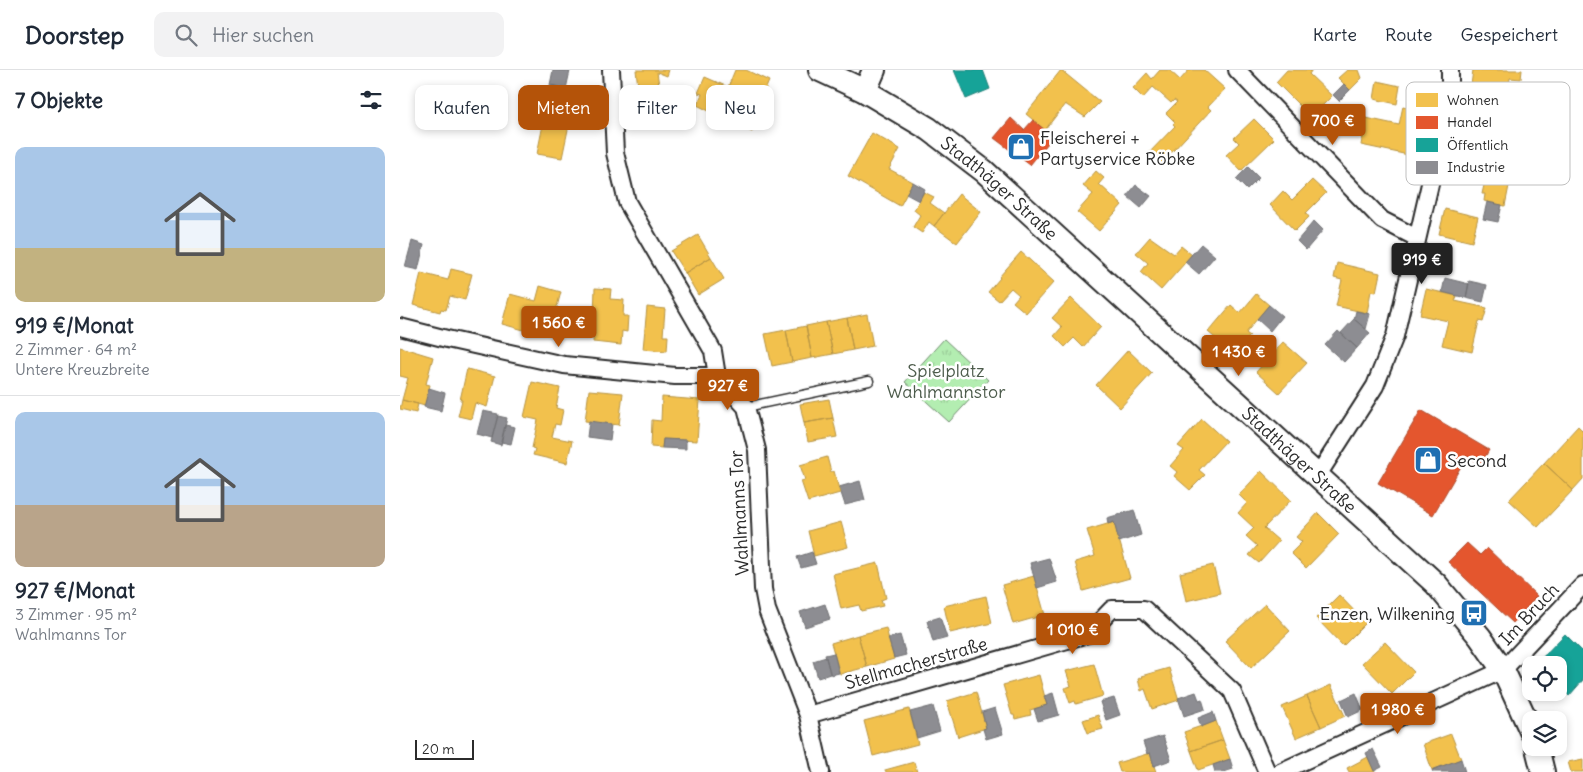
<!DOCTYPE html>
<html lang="de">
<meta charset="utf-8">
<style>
body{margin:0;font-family:Delius,sans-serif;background:#f2f2f3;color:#1f2937;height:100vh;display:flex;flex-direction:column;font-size:19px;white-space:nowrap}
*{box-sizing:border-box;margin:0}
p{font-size:16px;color:#747a83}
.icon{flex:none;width:28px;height:28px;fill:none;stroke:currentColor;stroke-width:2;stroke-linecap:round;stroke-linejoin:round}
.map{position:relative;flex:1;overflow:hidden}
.drawer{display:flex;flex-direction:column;background:#fff;width:400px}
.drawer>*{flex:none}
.top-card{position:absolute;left:15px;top:15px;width:475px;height:45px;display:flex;gap:10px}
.tools{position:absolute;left:1122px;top:586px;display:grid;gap:10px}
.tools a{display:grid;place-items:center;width:45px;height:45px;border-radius:10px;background:#fff;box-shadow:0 2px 8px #0003;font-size:25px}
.scale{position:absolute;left:15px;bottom:12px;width:59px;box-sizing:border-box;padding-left:5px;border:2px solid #2b2b2b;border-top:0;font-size:14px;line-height:18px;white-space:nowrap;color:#2b2b2b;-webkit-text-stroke:4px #fff;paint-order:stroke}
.price{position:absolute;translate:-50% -42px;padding:0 11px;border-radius:5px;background:#b45309;color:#fff;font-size:16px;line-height:32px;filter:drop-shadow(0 1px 2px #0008)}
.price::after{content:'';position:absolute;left:50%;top:30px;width:15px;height:11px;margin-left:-8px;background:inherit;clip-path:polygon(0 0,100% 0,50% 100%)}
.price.selected{background:#222;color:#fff}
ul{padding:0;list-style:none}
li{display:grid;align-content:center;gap:10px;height:265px;padding:0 15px}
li+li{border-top:1px solid #e0e1e3}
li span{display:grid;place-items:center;height:155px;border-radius:10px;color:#555}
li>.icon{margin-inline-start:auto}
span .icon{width:90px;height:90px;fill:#fffc;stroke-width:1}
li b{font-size:21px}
h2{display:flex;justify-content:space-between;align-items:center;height:60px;padding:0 15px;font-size:21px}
.chip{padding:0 18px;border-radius:10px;background:#fff;box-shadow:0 2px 8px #0003;font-size:18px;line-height:45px}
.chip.selected{background:#b45309;color:#fff}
header{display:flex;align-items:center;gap:30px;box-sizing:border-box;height:70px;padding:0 25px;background:#fff;border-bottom:1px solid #e0e1e3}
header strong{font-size:24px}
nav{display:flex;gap:28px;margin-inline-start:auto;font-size:18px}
.search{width:350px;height:45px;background:#f2f2f3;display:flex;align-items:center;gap:12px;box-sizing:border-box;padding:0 18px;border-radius:10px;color:#747a83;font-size:19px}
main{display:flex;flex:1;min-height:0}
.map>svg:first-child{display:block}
.park{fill:url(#park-tufts);stroke:#6f8c6e}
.homes{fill:#f2c14e;stroke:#b69444}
.shops{fill:#e4572e;stroke:#ac4a2d}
.public{fill:#17a398;stroke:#1d7f77}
.industry{fill:#8d8d92;stroke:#707073}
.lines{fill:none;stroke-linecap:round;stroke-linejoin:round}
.lane-casing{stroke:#2b2b2b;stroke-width:11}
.street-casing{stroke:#2b2b2b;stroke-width:20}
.secondary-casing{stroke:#2b2b2b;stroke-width:26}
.lane{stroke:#fff;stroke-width:8}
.street{stroke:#fff;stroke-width:16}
.secondary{stroke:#fff;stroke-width:22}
.labels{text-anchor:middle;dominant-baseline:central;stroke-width:5;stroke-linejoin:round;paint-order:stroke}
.poi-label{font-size:18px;fill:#2b2b2b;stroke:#fff;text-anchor:start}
.street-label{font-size:18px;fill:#2b2b2b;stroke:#fff}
.park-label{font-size:18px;fill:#4d5c4c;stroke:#fff}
.key{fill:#fff;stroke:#bfbfbf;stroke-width:1}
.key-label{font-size:14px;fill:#2b2b2b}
</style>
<header>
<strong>Doorstep</strong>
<div class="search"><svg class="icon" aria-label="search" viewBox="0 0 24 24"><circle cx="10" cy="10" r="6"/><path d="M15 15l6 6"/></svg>Hier suchen</div>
<nav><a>Karte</a><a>Route</a><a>Gespeichert</a></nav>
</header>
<main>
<section class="drawer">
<h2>7 Objekte<svg class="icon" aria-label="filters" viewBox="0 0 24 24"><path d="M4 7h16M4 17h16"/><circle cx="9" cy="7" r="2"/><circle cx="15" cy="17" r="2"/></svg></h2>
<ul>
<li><span style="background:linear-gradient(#a9c7e8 65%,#c2b280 0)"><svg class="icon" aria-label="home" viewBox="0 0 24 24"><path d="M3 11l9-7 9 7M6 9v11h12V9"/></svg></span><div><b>919 €/Monat</b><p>2 Zimmer · 64 m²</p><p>Untere Kreuzbreite</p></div></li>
<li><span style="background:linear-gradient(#a9c7e8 60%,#b9a48a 0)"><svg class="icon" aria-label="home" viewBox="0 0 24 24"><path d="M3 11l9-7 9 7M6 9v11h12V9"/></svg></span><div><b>927 €/Monat</b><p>3 Zimmer · 95 m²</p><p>Wahlmanns Tor</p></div></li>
</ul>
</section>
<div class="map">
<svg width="1183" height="702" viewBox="0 0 1183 702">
<defs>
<pattern id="park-tufts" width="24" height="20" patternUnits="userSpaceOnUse" patternTransform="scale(1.25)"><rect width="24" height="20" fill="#b3edb1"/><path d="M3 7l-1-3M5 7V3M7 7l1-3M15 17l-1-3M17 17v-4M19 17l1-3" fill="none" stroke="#9acb98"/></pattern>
</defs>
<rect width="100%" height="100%" fill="#fff"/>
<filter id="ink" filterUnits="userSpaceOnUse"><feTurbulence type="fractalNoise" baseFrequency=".02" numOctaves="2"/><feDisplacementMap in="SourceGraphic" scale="10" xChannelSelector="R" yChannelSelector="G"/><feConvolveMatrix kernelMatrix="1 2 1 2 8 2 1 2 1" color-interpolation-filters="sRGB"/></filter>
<g filter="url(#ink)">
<!-- park -->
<path class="park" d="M544,269L588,310L549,352L505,312Z"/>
<!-- homes -->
<path class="homes" d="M236,0H269L267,6L257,2L260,22L239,25Z
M335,0H346L369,11L361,30L366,32L352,62L325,49L331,38L327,36L318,32L313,43L297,35L302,24L298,23L305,7L328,17Z
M661,0L700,32L685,47L665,34L645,60L626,44Z
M760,0H769L780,10L789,0H804L825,19L808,37L811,40L759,96L747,85L775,56L773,54L775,52L766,43L777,32L774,30L771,33L753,17L743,28L733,18L747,3L752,9Z
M887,0H912L909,4L932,26L911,47L876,12Z
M947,0H959L962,8L950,20L938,8Z
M1073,0H1122L1121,9L1110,8L1108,28L1070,23Z
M977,11L1000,16L997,34L974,29Z
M1003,36L1018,40L1014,59H1018L1013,86L961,75L966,48L999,55Z
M145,45L170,50L162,88L137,84Z
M854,49L874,69L841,101L826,85L839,73L834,68Z
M1062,55L1114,68L1111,85L1115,86L1105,136L1084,131L1085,124H1082L1088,97L1083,96L1085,88L1056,82Z
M472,63L500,79L489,99L513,112L500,136L448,106Z
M696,101L704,108L699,114L722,135L699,161L677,142L693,124L683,116Z
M912,110L926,123L906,143L909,147L895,161L870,135L883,121L892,130Z
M524,122L534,127L530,133L544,143L534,156L529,152L522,163L513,157L520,145L514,140Z
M559,124L581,142L557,173L534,156Z
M1045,139L1078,147L1072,172L1039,164Z
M298,165L311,187L285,203L271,181Z
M750,167L774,184L781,176L792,185L761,220L741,202L748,193L736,183Z
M621,182L654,212L626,243L613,232L619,225L611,218L599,231L588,222L600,208L599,207Z
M311,187L324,209L298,225L285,203Z
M937,193L980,203L976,222L971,221L967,243L936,236L942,210L934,208Z
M51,199L72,204L65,230L50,226L46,240L41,239L40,242L13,235L21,203L48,210Z
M140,216L161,222L154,248L136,242L131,262L102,254L110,224L136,231Z
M195,218L211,219L210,229L224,230L223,246H228L227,262L222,261L221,275L193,272Z
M1026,219L1057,226L1055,231L1087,238L1083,252L1079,251L1072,282L1042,275L1048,251L1020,245Z
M856,224L869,235L853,254L846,263L850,266L834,284L808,262L831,235L840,243Z
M671,228L701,257L683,277L674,268L665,277L654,266L662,257L652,248Z
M247,237L265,239L263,266H268L267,281L243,279Z
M467,244L473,276L453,280L447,248Z
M447,248L453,280L433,284L426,252Z
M426,252L433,284L412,288L406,256Z
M406,256L412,288L392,292L386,260Z
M386,260L392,292L372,296L365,264Z
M883,272L907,293L879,323L856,302Z
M0,277L33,287L26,314L30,315L25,336L2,330L8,308L0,306Z
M728,280L752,303L720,338L696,315Z
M67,299L95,306L87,337L75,333L71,349L58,346L62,330H60Z
M132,312L160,318L156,338L163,340L160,355L155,354L152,367L172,371L167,393L133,385L135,379L132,378L138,350L124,347Z
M189,320L223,323L219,355L185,351Z
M262,327L300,330L297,371L263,369L262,378L251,377L252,350L261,351Z
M429,329L433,348L404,353L400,334Z
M2,330L18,334L16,343L0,339Z
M433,348L437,367L408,372L404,353Z
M802,349L826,371L799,400L805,405L790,420L774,406L777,402L770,396L784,380L778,376Z
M1178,356L1183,361V409L1173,420L1144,393Z
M427,387L431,402L434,401L440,423L408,432L401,411L405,410L400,395Z
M1144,393L1173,420L1138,457L1109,430Z
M861,401L891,430L864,458L879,471L859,493L849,485L857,476L846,466L854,458L838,443L847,433L839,425Z
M918,443L939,464L906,498L891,483L902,472L896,467Z
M441,452L448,477L414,486L408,461Z
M714,452L730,508L683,521L675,492L695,486L687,460Z
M478,493L486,528L481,530L483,536L461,541L459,535L441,539L433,504Z
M813,495L820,523L786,531L780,503Z
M634,506L645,545L613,554L602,515Z
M939,525L966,553L943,576L916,548Z
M586,526L592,553L550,563L544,536Z
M865,534L890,561L851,598L825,571Z
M486,558L494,589L467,597L458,565Z
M458,565L467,597L440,604L431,573Z
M985,572L1014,602L992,624L962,593Z
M694,594L703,626L676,634L675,631L670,633L665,618L671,616L666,601Z
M769,598L779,630L752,639L745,619L741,621L738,609L742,607L741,606Z
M639,605L647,635L630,640L631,645L615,649L614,645H612L603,615Z
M931,615L945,646L921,657L907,626Z
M576,622L586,658L558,667L547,631Z
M907,626L921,657L896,668L882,637Z
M509,639L518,674L473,686L464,651Z
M698,645L703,659L688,663L683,650Z
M816,651L823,670L791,681L784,662Z
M1051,664L1061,689L1032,700L1023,674Z
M823,670L830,689L798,700L791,681Z
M750,683L756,702H720L717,693Z
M968,687L975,702H949L947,698Z
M1183,689V702H1171L1168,692Z
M514,692L517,702H486L485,700Z"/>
<!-- shops -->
<path class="shops" d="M611,48L624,60L633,50L653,67L630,95L594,68Z
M1021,340L1089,380L1081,394L1067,386L1033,445L978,413Z
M1067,473L1080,485L1087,478L1137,526L1113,553L1048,492Z"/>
<!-- public -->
<path class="public" d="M554,0H583L590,19L566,29Z
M1165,564L1183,582V610L1169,626L1159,616V595L1136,594Z"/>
<!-- industry -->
<path class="industry" d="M153,0L170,1L166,19L150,15Z
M944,14L950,20L939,31L933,25Z
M151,15L179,22L176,34L149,29Z
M848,97L859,108L847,120L836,109Z
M513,112L525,119L519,131L506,124Z
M736,115L751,126L741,138L727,126Z
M1087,132L1102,135L1098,152L1083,149Z
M914,151L923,160L906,180L897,171Z
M12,171L24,175L18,200L5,197Z
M801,174L815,186L799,204L785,192Z
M1045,208L1069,214L1066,228L1042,222Z
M1069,211L1087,215L1083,232L1066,228Z
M869,235L882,246L870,261L857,249Z
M956,241L970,244L966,259L954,249Z
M954,249L970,263L957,278L941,263Z
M938,261L957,278L944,292L925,275Z
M29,318L45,323L41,341L24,337Z
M83,341L98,344L92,368L77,364Z
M98,346L107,348L101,375L91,372Z
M189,351L212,354L210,370L187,367Z
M105,355L115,357L111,374L101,372Z
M263,369L286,370V379L262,378Z
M460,411L465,430L445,435L439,417Z
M734,440L741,465L719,472L714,452L708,454L707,448Z
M412,482L416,494L401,498L397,487Z
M649,488L657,512L637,518L630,493Z
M425,534L430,549L405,557L400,542Z
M540,547L547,568L533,572L527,551Z
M500,565L506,585L494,588L488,568Z
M434,583L439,603L431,605L425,585Z
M426,587L430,604L418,608L413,591Z
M796,622L799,630L802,629L805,639L784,646L778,628Z
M653,623L659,645L638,651L634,639L647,635L644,626Z
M956,623L963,640L948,647L941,630Z
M714,628L720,645L706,650L700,632Z
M533,636L540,661L517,668L510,642Z
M595,638L603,664L586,669L583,659L586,658L582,642Z
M813,642L816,651L801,657L798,648Z
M763,666L771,690L754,696L750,683L747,684L743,672Z
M973,679L982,697L974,701L966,683Z
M830,689L833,699L824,702H815L813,695Z
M1061,689L1065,702H1033L1032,700Z"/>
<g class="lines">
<!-- lane casing -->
<g class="lane-casing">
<path id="lane" d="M346,337L469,311"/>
</g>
<!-- street casing -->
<g class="street-casing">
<path id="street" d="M211,0L215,83L227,132L313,281L317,306L346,337L357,380L363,519L367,540L408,645L421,702
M837,0L982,150L1017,168
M0,257L47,269L164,295L275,306H317
M918,405L975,316L995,266L1050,27V0
M408,645L688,564L712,539H744L832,621L867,702
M880,702L1103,600L1183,515"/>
</g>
<!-- secondary casing -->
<g class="secondary-casing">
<g id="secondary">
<path id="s1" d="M420,0L465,21L529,59L584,101L1036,514L1080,567L1103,600L1131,661"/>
<path d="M465,21L474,0"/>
<path d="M1137,678L1143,702"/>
</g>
</g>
<!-- lane -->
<use href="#lane" class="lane"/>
<!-- street -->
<use href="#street" class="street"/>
<!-- secondary -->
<use href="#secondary" class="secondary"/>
</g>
</g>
<!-- icons -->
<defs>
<g id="shop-square" transform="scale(1.4375)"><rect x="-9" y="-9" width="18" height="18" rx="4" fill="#1f6fb2" stroke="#fff"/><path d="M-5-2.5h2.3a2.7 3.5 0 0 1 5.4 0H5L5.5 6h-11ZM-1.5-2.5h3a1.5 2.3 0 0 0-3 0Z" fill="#fff"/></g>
<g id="bus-square" transform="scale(1.4375)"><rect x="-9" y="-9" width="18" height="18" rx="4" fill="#1f6fb2" stroke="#fff"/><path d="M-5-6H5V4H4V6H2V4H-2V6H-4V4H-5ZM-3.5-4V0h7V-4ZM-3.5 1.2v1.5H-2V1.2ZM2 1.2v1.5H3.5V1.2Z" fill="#fff"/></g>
</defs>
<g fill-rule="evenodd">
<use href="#shop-square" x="621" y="77"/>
<use href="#shop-square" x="1028" y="390"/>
<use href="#bus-square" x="1074" y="543"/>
</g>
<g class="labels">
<!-- poi labels -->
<g class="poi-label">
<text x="640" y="67">Fleischerei +<tspan x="640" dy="21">Partyservice Röbke</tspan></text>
<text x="1047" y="390">Second</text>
<text x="1055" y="543" text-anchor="end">Enzen, Wilkening</text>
</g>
<!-- street labels -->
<g class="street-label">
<text stroke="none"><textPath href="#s1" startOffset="216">Stadthäger Straße</textPath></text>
<text stroke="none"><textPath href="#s1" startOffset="621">Stadthäger Straße</textPath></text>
<text transform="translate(339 443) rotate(-93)">Wahlmanns Tor</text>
<text transform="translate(1129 544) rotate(-47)">Im Bruch</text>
<text transform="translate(516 593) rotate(-16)">Stellmacherstraße</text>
</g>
<!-- park labels -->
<g class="park-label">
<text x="546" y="300">Spielplatz<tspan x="546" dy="21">Wahlmannstor</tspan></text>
</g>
</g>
<!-- legend -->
<rect x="1006" y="12" width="164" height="103" rx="8" class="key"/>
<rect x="1016" y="23" width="22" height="14" fill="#f2c14e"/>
<rect x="1016" y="46" width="22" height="13" fill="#e4572e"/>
<rect x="1016" y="68" width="22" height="14" fill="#17a398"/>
<rect x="1016" y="91" width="22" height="13" fill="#8d8d92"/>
<g class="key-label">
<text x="1047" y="35">Wohnen</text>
<text x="1047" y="57">Handel</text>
<text x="1047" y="80">Öffentlich</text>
<text x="1047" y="102">Industrie</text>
</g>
</svg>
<div class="tools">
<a><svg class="icon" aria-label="locate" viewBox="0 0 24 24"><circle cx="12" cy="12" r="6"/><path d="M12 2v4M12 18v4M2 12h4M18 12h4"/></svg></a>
<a><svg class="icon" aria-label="layers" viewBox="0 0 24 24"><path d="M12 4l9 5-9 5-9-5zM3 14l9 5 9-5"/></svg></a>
</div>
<div class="scale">20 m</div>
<b class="price" style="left:933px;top:76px">700 €</b>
<b class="price selected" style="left:1022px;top:215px">919 €</b>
<b class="price" style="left:159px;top:278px">1 560 €</b>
<b class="price" style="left:839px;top:307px">1 430 €</b>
<b class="price" style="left:328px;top:341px">927 €</b>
<b class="price" style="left:673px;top:585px">1 010 €</b>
<b class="price" style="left:998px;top:665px">1 980 €</b>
<div class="top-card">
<a class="chip">Kaufen</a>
<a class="chip selected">Mieten</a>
<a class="chip">Filter</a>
<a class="chip">Neu</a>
</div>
</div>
</main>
